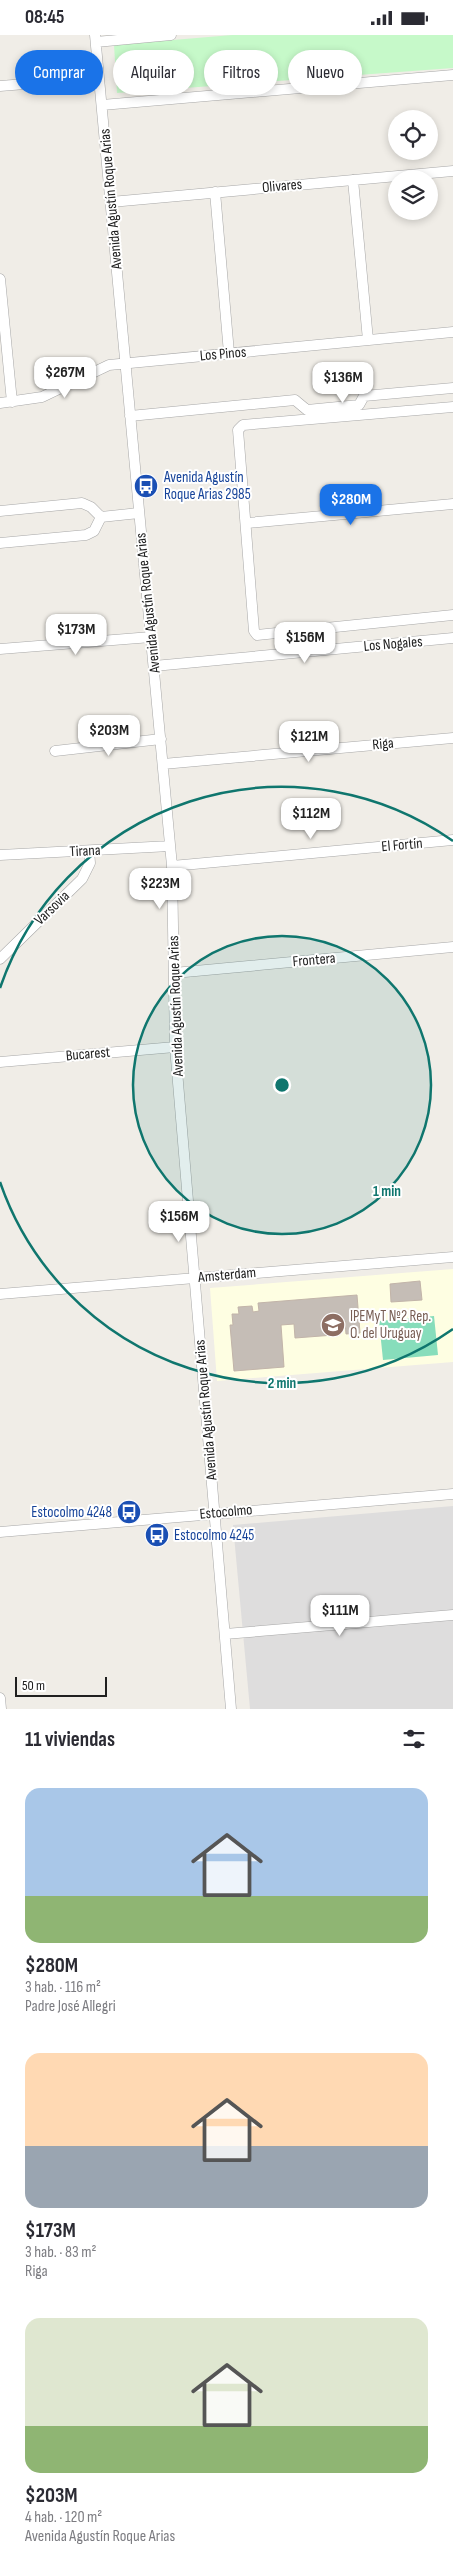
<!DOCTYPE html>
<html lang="es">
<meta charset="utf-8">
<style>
body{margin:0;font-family:"Sofia Sans Condensed",sans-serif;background:#f2f2f3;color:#2b2b33;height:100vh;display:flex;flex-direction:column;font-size:19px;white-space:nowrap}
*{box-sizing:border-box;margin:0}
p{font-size:16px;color:#7c7c81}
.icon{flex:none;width:28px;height:28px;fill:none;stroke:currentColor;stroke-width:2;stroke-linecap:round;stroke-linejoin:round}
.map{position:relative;height:1674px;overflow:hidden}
.drawer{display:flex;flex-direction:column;background:#fff;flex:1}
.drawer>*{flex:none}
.top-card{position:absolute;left:15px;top:15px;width:424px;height:45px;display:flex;gap:10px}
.fabs{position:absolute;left:388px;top:75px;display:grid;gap:10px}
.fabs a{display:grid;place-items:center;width:50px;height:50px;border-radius:50%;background:#fff;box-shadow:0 2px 8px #0003;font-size:25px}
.scale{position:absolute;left:15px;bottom:12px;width:92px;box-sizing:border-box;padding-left:5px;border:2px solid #202020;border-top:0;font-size:14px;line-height:18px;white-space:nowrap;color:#202020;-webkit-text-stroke:4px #fff;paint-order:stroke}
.price{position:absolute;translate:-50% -42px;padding:0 11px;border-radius:10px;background:#fff;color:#222;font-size:16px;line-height:32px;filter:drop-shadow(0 1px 2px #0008)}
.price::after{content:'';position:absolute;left:50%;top:30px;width:15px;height:11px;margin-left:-8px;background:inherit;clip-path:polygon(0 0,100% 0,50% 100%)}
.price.selected{background:#1a73e8;color:#fff}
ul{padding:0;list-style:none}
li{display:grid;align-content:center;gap:10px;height:265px;padding:0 25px}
li span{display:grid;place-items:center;height:155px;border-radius:15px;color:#555}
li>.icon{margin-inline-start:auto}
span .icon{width:90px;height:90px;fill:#fffc;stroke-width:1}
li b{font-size:21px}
h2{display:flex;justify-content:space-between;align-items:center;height:60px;padding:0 25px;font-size:21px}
.chip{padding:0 18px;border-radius:22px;background:#fff;box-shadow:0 2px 8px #0003;font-size:18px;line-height:45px}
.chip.selected{background:#1a73e8;color:#fff}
.status{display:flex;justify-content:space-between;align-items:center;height:35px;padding:0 25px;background:#fff;direction:ltr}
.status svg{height:14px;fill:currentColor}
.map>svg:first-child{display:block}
.residential{fill:#dedddd}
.education{fill:#fefee2}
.park{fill:#c6f9c9}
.pitch{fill:#87ddbb}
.building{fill:#c5bdb6;stroke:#c2b4a9}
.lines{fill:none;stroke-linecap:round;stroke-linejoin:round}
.minor-casing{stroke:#a7a7a7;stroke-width:11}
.minor{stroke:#fff;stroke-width:10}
.ring{fill:none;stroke:#0f766e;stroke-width:2.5}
.labels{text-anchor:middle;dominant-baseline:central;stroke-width:4;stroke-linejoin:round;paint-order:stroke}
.street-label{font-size:15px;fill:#202020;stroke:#fff}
.transit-label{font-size:15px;fill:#164399;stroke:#fff;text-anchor:start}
.education-label{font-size:15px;fill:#785e54;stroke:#fff;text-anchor:start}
.centre{fill:#0f766e;stroke:#fff;stroke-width:2.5}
.ring-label{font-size:15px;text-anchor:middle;font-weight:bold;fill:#0f766e;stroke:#fff;stroke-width:4;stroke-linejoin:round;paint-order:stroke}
</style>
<div class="status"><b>08:45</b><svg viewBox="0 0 49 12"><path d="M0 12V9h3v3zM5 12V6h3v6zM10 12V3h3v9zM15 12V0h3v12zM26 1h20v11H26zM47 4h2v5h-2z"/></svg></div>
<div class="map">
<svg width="453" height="1674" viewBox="0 0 453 1674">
<rect width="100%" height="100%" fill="#f0ede7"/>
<!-- residential -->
<path class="residential" d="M453,1471V1674H250L233,1490Z"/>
<!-- education -->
<path class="education" d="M453,1234V1327L217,1346L210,1253Z"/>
<!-- park -->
<path class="park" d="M232,0H453V33L117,58L114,10Z"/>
<!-- pitch -->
<path class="pitch" d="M434,1281L438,1320L383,1325L379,1286Z"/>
<!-- building -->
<path class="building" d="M420,1246L422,1265L391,1267L390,1249Z
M357,1260L360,1298L346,1299L345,1286L333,1287L334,1300L295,1303L294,1289L281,1290L284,1332L234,1336L230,1290H233L232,1279H239L238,1272L252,1271L253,1277L259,1276L258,1268Z"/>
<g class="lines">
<!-- minor casing -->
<g class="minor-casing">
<path id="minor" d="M95,0L172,831L175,1012L231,1674
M96,7L171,0
M0,51L99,43
M102,70L453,40
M353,145L368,305
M215,157L229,318
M111,167L453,136
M0,244L12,367
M0,368L42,362L109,330L453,297
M453,372L243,390L238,395L254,596L257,600L453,580
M130,381L295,365L307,375L359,370L364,361L453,353
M0,476L82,468L91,472L101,482
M101,482L139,478
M247,488L453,469
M0,508L86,500L94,496L101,482
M0,614L151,602
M154,631L453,603
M55,716L161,704
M163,729L453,703
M0,820L170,811
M172,831L453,805
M0,924L82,844L90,828L89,816
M174,938L453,912
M0,1027L175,1012
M0,1259L453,1222
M0,1497L453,1459
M225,1599L453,1580
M0,1663L1,1674"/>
</g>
<!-- minor -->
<use href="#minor" class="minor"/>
</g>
<!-- distance rings -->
<circle cx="282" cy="1050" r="149" fill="#0f766e" fill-opacity=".12"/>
<g class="ring">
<circle cx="282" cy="1050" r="149"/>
<path d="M453 1294A298 298 0 0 1 0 1147M0 953A298 298 0 0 1 453 806"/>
</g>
<!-- icons -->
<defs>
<g id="bus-disc" transform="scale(1.25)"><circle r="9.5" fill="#1a4fb4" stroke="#fff"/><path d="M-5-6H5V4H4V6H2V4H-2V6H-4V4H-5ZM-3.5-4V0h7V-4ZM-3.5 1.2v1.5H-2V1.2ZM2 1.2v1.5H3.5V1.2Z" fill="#fff"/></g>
<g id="school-disc" transform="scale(1.25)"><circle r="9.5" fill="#8d6e63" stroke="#fff"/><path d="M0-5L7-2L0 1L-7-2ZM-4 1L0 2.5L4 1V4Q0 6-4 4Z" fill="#fff"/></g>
</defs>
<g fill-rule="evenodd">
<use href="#bus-disc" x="146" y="451"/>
<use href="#school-disc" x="333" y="1290"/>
<use href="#bus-disc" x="129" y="1477"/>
<use href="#bus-disc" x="157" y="1500"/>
</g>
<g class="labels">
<!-- street labels -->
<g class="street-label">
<text transform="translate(282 151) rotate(-5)">Olivares</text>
<text transform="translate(111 164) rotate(-95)">Avenida Agustín Roque Arias</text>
<text transform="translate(223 319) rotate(-5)">Los Pinos</text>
<text transform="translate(148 568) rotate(-96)">Avenida Agustín Roque Arias</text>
<text transform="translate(393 609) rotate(-5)">Los Nogales</text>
<text transform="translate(383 709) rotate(-5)">Riga</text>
<text transform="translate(402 810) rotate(-5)">El Fortín</text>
<text transform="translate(85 816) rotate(-3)">Tirana</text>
<text transform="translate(52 873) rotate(-44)">Varsovia</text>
<text transform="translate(314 925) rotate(-5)">Frontera</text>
<text transform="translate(176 971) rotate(-92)">Avenida Agustín Roque Arias</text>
<text transform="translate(88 1019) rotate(-5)">Bucarest</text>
<text transform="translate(227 1240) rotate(-5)">Amsterdam</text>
<text transform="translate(206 1375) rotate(-95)">Avenida Agustín Roque Arias</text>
<text transform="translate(226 1477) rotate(-5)">Estocolmo</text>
</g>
<!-- transit labels -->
<g class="transit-label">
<text x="164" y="442">Avenida Agustín<tspan x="164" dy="17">Roque Arias 2985</tspan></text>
<text x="112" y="1477" text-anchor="end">Estocolmo 4248</text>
<text x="174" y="1500">Estocolmo 4245</text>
</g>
<!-- education labels -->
<g class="education-label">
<text x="350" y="1281">IPEMyT Nº2 Rep.<tspan x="350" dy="17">O. del Uruguay</tspan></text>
</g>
</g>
<circle cx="282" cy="1050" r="8" class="centre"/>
<g class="ring-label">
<text x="387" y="1161">1 min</text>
<text x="282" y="1353">2 min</text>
</g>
</svg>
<div class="fabs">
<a><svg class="icon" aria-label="locate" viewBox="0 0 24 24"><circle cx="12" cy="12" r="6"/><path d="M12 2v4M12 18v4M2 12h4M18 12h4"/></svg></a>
<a><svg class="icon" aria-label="layers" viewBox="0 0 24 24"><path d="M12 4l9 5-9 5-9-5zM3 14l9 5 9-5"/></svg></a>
</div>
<div class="scale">50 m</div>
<b class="price" style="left:65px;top:364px">$267M</b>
<b class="price" style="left:343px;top:369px">$136M</b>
<b class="price selected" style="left:351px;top:491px">$280M</b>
<b class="price" style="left:76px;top:621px">$173M</b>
<b class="price" style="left:305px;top:629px">$156M</b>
<b class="price" style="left:109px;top:722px">$203M</b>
<b class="price" style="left:309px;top:728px">$121M</b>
<b class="price" style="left:311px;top:805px">$112M</b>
<b class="price" style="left:160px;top:875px">$223M</b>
<b class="price" style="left:179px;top:1208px">$156M</b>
<b class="price" style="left:340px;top:1602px">$111M</b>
<div class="top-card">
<a class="chip selected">Comprar</a>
<a class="chip">Alquilar</a>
<a class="chip">Filtros</a>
<a class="chip">Nuevo</a>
</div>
</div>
<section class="drawer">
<h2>11 viviendas<svg class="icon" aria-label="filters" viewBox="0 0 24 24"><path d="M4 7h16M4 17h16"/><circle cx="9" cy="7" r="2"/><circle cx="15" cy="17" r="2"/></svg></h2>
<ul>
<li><span style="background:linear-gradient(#a9c7e8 70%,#8fb573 0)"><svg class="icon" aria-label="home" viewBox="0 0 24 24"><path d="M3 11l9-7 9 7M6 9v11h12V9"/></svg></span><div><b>$280M</b><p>3 hab. · 116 m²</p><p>Padre José Allegri</p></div></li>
<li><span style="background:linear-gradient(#ffd9b3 60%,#9aa5b1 0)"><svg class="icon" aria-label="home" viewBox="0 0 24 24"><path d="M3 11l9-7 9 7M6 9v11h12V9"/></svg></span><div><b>$173M</b><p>3 hab. · 83 m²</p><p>Riga</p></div></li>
<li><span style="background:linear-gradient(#dfe7d0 70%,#8fb573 0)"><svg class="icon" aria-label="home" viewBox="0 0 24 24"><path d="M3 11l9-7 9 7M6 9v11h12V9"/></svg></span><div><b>$203M</b><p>4 hab. · 120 m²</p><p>Avenida Agustín Roque Arias</p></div></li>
</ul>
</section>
